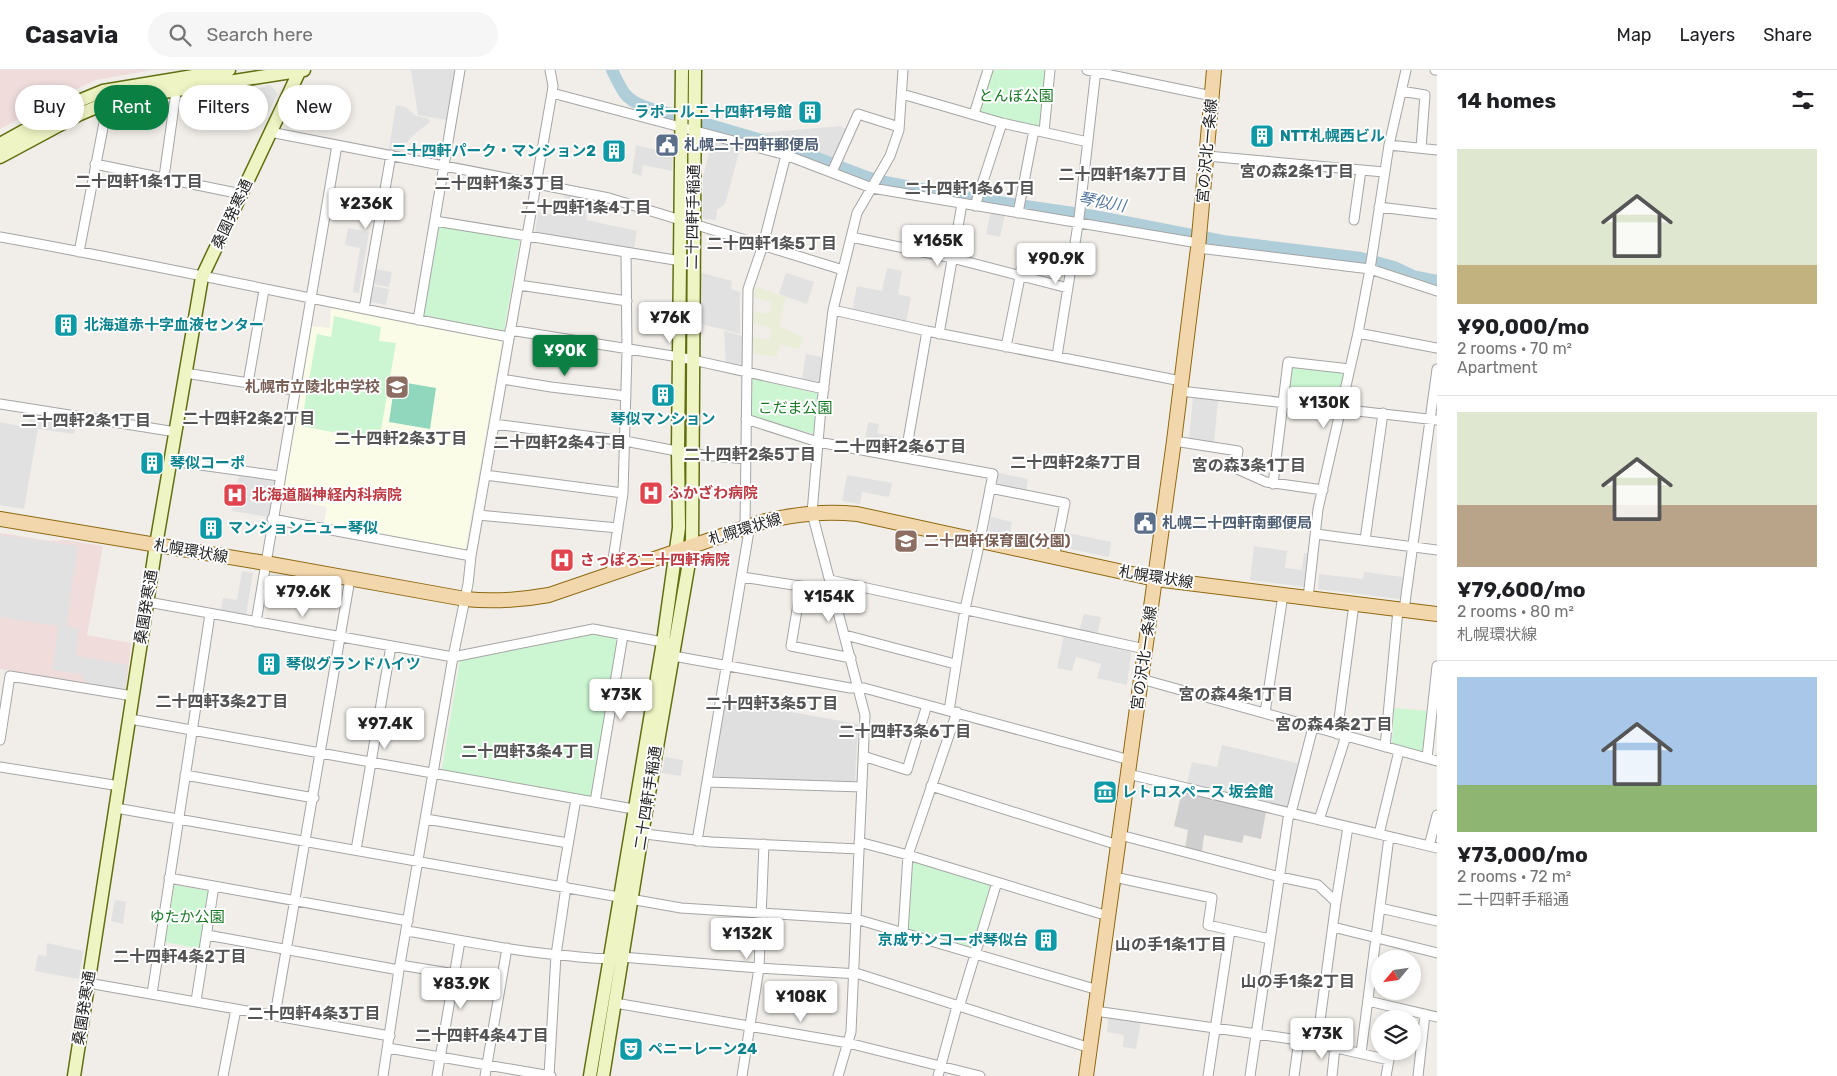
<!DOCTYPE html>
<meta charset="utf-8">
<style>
body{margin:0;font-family:Rubik,"Noto Sans JP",sans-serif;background:#f6f6f6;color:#202124;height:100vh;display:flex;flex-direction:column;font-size:19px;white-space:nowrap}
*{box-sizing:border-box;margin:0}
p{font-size:16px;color:#757577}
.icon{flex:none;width:28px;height:28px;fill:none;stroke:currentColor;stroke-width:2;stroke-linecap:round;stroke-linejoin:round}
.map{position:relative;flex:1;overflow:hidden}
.panel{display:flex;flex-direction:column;background:#fff;width:400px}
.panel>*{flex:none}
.hud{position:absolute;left:15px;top:15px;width:475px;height:45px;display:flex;gap:10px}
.needle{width:32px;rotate:241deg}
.controls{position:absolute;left:1371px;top:880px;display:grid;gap:10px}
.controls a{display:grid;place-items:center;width:50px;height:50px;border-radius:50%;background:#fff;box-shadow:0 2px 8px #0003;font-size:25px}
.price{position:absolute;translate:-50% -42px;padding:0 11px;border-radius:5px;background:#fff;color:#222;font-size:16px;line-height:32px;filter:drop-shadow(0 1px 2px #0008)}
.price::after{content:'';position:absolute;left:50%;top:30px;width:15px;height:11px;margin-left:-8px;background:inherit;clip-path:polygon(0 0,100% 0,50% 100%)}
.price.selected{background:#0b8043;color:#fff}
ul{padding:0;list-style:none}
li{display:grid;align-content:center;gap:10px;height:265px;padding:0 20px}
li+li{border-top:1px solid #e0e0e0}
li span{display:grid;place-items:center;height:155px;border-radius:0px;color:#555}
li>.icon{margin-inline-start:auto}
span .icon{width:90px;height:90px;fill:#fffc;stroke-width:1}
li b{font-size:21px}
h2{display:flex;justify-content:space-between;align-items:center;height:60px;padding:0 20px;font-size:21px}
.tag{padding:0 18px;border-radius:22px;background:#fff;box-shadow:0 2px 8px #0003;font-size:18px;line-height:45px}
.tag.selected{background:#0b8043;color:#fff}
header{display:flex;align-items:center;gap:30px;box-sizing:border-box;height:70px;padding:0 25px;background:#fff;border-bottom:1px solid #e0e0e0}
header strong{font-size:24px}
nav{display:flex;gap:28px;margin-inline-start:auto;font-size:18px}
.search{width:350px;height:45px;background:#f6f6f6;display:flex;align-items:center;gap:12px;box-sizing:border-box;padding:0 18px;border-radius:28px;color:#757577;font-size:19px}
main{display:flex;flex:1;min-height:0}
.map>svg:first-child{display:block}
.residential{fill:#dfdfdf}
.commercial{fill:#efdcdb}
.education{fill:#fbfce7}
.religious{fill:#cfcfcf}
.farmland{fill:#eaedd7}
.park{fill:#ccf5d1}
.pitch{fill:#90d7be}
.parking{fill:#e1e1e1}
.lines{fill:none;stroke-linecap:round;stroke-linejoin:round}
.river{stroke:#afced9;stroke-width:12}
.street-casing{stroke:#a5a5a5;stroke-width:11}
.secondary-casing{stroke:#626f11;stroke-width:15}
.primary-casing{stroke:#8e6911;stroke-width:16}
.street{stroke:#fff;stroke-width:9}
.secondary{stroke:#eff4c4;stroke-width:12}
.primary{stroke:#f3d7ac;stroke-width:14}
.labels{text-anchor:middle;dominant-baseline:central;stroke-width:4;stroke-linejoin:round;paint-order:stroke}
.park-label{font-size:15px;fill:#187724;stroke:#fff}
.culture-label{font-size:15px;font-weight:bold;fill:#0d838f;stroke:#fff;text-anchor:start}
.service-label{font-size:15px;font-weight:bold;fill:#4e5e75;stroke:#fff;text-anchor:start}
.street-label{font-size:15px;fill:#212121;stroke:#fff}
.education-label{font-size:15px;font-weight:bold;fill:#785e54;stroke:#fff;text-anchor:end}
.health-label{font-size:15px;font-weight:bold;fill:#be3a42;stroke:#fff;text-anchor:start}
.neighbourhood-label{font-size:16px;font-weight:bold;fill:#545454;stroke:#fff}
.water-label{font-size:16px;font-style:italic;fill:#5477a0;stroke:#fff}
</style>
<header>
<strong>Casavia</strong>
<div class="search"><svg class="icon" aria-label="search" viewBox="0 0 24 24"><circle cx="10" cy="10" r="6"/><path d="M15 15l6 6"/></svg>Search here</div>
<nav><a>Map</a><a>Layers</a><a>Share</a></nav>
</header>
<main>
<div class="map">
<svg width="1437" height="1006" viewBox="0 0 1437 1006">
<rect width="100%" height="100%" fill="#f1eee9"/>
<!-- residential -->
<path class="residential" d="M725,630L858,654L855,711L853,713L714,710Z"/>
<!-- commercial -->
<path class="commercial" d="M0,0H153L96,10L55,29L0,59Z
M0,463L50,471L66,470L103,476L87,565L131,573L126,620L0,599Z"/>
<!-- education -->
<path class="education" d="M331,237L501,270L502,273L465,481L324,453L327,437L282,428L310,256L330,258Z"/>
<!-- religious -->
<path class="religious" d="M1182,721L1266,742L1261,769L1244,765L1242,773L1204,765L1202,782L1185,778L1188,760L1174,756Z"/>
<!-- farmland -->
<path class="farmland" d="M753,216L786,227L779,256L803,267L800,279L780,275L776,287L752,283V267L769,270L771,258L753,253V241L769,244L771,232L752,227Z"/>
<!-- park -->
<path class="park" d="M993,0H1045L1040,56L1038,58L977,43Z
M441,155L520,169L504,260L502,262L423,247L439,157Z
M334,246L381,257L379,271L396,273L379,371L301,356L317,264L331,267Z
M1292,296L1341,303L1343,306L1337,334L1287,328L1290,297Z
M753,309L816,323L818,325L814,364L752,347L751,344V310Z
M594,564L618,569L592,727L443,700L442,698L460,590Z
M1394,638L1428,641L1425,680L1422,682L1392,673Z
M916,791L990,814L991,817L974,876L971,878L909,859L908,857L913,793Z
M174,815L209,821L200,879L165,872Z"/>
<!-- pitch -->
<path class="pitch" d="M395,311L436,318L430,359L389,352Z"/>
<!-- parking -->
<path class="parking" d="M411,0H455L447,50L418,45Z
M270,15L275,20L277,24L268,44L261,42L263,32L245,28L246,22Z
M396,35L406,37L416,46L428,48L430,52L411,67L406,74L404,82L389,79Z
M841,56L847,60L833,89L798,75L760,63Z
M713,70L740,79L725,134L717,140L716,150L703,149V106Z
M636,75L673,84L672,101L643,95L641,106L632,103Z
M565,123L589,127L586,150L637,161L634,178L535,162L538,142L561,146Z
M991,141L1005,144L1000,167L986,164Z
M348,158L369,162L359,223L353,222L360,178L345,175Z
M887,198L902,201L898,224L911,227L906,252L852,241L857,216L882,221Z
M376,199L392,202L389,217L373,214Z
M698,202L732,211L731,219L740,222V264L698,253Z
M786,203L814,212L807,234L779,224Z
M373,216L389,219L386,235L370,232Z
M724,261L742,266L743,292L740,295L726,292Z
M806,284L822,287L819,313L802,309Z
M1193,327L1218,330L1214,373L1189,370Z
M30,344L77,351L74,364L38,359L24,439L0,435V352L28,358Z
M868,352L879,354L877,363L903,368L900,383L864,376Z
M999,403L1028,409L1026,422L996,416Z
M239,404L275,411L269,447L232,441Z
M847,405L892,413L889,427L862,422L860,434L842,431Z
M991,447L1012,452L1009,467L988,462Z
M1063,462L1111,472L1109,487L1060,477Z
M0,465L78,476L66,556L79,559L76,586L128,595L125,619L86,613L80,604L53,600L58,556L0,547Z
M1254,476L1287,481L1285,498L1302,500L1304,483H1309L1305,517L1250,510Z
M242,501L253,503L246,545L221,540L223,528L237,530Z
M1364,502L1403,507L1400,529L1318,519L1319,504L1363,509Z
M1084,544L1101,547L1097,566L1079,561Z
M1064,566L1131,582L1127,615L1097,608L1101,594L1076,587L1072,601L1057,598Z
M1222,675L1301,694L1290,737L1187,713L1192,692L1217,697Z
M665,687L683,690L681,706L662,703Z
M115,830L126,832L123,854L111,851Z
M47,873L83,881L79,909L35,901L38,885L46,886Z
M1109,946L1141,950L1136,979L1123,977L1124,965L1107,962Z"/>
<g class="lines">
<!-- river -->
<path class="river" d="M612,0C616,8 620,17 625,24C636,37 657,40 672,44
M707,54L802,82L867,107L885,112L957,126L1094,146L1223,171L1361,188L1394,197L1413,206L1437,211"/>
<!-- street casing -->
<g class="street-casing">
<path id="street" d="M1087,0L1212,26
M1435,0H1437
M1401,21L1425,25L1421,78
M552,23L786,85L872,118L1198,173
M902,24L1002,53L1088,72
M974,44L988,0
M270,62L609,128L843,200
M1044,62L1050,0
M1389,75L1437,80
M1207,86L1384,102
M95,94L241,124
M832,102L858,44L899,57
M164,107L177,15
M975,136L1002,53
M1379,137L1437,144
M1018,143L1034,60
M1354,150L1361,100
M435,151L681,191
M0,167C170,197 339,236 509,267
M851,167L952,188L1068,218
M1198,178L1370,199L1437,221
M79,182L108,32
M519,215L627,231
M364,239L391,85
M833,240L927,261L1181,311
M418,250L460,0
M510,260L679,287L824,319
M1358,263L1437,278
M939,264L962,134
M1006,277L1025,182
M1057,286L1079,148L1096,0
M185,303L294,320
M502,309L551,317L626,326
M248,313L264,220
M1180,321L1437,350
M0,334L176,362
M746,349L818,372L993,404L978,480L965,539L949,641
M494,354L625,371L692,384L746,389
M1174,371L1238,381L1235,398L1266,412L1323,420
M905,388L927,261
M171,391L279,406
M485,405L623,423
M1273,414L1288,292L1350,299
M990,418L1065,433L1054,488
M478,445L618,458
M272,449L471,486
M745,457L748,219L763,175L786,85
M1316,464L1437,480
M1365,470L1383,343
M611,503L623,423L627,282L626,182
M742,507L833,521
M830,510L1145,579
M801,516L791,576L851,588
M1308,528L1318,439L1358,263L1370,199L1389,75L1406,0
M148,532L453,587L593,559L668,573
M1404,540L1437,299
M256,552L337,75
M845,565L955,594
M668,585L850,618H864L1130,690
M1141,609L1437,691
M1265,643L1283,525
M130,649L639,740
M1337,664L1354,534
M0,670L10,606L133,626
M1385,677L1398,540
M863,686L907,700L927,635
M1427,688L1437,596
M0,697L120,716
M1128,704L1437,778
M185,705L314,728
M707,712L862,717
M931,716L1118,775
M595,732L623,565
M116,738L681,838L856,849L1098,920
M1291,743L1313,657
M426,749L568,773
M1319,750L1346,666
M637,763L711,772L859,779
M1379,764L1399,681
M1120,765L1280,807L1318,815L1336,832L1317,973
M697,771L750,455
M859,772L908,785L1108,846
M1429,776L1437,745
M356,780L391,576
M1114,807L1212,828L1208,855L1270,869
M169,808L408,851
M561,816L576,729
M1336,832L1348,757
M1380,838L1437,851
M1333,857L1437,883
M407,861C461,870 516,882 571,886C588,888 605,890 621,887L759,898L859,904L1090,978
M903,863L908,785L957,642
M207,865L399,900
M400,895L455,904
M88,913L390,966
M152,924L210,544
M196,931L214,816
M1368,931L1437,947
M615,933L848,973L980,1006
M1095,941L1306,971L1389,990L1386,1006
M275,945L350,509
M388,978L551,1006
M1361,983L1389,767
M223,1006L236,939
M383,1006L399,900L453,587L468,514L471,486L552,23L553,16L550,0
M437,1006L460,871
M485,1006L507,878
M549,1006L556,885L566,817
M742,1006L759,898L764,774
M838,1006L851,962L865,645L812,443L820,349L833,240L857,143L890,86L899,60L903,0
M938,1006L956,940L961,931L997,812
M1208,1006L1230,860
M1250,1006L1289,742
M1294,1006L1299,970
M1332,1006L1335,977
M1418,1006L1425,944"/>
</g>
<!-- secondary casing -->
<g class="secondary-casing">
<path id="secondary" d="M0,74L74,33L103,21L229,0
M0,87L80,44L113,30L304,0
M74,1006L156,475L202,207L300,0
M590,1006L663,572L679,458L678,380L682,0
M603,1006L642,764L692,475L695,0"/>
</g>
<!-- primary casing -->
<g class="primary-casing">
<path id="primary" d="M0,449L265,493L465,529C494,532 521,530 549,525L765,451C798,444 823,441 857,444L1155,509L1437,544
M1086,1006L1174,371L1198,178L1214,0"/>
</g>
<!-- street -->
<use href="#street" class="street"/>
<!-- secondary -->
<use href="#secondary" class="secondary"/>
<!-- primary -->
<use href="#primary" class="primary"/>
</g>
<!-- icons -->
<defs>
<g id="building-square" transform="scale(1.25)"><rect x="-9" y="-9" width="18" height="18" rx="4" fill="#0f9aa8" stroke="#fff"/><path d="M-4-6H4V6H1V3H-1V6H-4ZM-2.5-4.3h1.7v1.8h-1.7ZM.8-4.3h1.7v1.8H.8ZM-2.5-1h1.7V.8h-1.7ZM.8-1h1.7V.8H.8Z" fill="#fff"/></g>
<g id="civic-square" transform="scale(1.25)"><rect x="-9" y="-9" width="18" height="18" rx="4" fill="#5c6f8a" stroke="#fff"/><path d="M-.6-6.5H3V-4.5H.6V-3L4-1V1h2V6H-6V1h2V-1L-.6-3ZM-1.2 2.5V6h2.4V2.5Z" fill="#fff"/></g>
<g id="school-square" transform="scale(1.25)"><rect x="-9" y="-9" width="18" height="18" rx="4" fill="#8d6e63" stroke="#fff"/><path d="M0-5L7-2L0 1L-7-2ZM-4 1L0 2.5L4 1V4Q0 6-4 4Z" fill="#fff"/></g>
<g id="hospital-square" transform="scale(1.25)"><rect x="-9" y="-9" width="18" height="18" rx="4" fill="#e0444e" stroke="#fff"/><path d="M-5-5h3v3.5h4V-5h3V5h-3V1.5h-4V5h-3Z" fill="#fff"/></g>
<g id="museum-square" transform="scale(1.25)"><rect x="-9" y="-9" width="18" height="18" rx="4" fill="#0f9aa8" stroke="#fff"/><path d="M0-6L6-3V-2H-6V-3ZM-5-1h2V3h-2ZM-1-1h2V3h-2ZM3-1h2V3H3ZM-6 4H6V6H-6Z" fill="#fff"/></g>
<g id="theatre-square" transform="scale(1.25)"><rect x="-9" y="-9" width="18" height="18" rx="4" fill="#0f9aa8" stroke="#fff"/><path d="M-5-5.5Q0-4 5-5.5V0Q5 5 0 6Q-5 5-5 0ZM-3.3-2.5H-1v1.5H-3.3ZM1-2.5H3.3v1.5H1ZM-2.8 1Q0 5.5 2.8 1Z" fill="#fff"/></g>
</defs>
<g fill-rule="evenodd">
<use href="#building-square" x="810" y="42"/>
<use href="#building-square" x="1262" y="66"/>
<use href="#civic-square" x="667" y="75"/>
<use href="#building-square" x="614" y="81"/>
<use href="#building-square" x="66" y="255"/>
<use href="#school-square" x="397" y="317"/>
<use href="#building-square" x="663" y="325"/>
<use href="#building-square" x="152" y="393"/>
<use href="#hospital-square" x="651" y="423"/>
<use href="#hospital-square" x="235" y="425"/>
<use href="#civic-square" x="1145" y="453"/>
<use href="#building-square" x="211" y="458"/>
<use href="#school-square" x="906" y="471"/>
<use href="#hospital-square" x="562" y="490"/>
<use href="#building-square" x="269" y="594"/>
<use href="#museum-square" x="1105" y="722"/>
<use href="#building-square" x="1046" y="870"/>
<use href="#theatre-square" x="631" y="979"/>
</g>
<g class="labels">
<!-- park labels -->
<g class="park-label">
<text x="1016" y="26">とんぼ公園</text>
<text x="795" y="338">こだま公園</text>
<text x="187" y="847">ゆたか公園</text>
</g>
<!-- culture labels -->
<g class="culture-label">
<text x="792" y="42" text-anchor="end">ラポール二十四軒1号館</text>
<text x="1280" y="66">NTT札幌西ビル</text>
<text x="596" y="81" text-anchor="end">二十四軒パーク・マンション2</text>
<text x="84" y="255">北海道赤十字血液センター</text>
<text x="663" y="349" text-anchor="middle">琴似マンション</text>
<text x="170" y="393">琴似コーポ</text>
<text x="228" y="458">マンションニュー琴似</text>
<text x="286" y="594">琴似グランドハイツ</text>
<text x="1122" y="722">レトロスペース 坂会館</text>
<text x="1028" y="870" text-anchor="end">京成サンコーポ琴似台</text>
<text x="648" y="979">ペニーレーン24</text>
</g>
<!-- service labels -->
<g class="service-label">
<text x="684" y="75">札幌二十四軒郵便局</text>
<text x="1162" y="453">札幌二十四軒南郵便局</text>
</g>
<!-- street labels -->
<g class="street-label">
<text transform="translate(1207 81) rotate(-85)">宮の沢北一条線</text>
<text transform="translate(232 144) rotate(-65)">桑園発寒通</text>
<text transform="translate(693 147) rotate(-89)">二十四軒手稲通</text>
<text transform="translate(745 459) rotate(-17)">札幌環状線</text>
<text transform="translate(191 481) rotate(10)">札幌環状線</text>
<text transform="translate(1156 507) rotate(9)">札幌環状線</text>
<text transform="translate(146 537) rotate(-81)">桑園発寒通</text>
<text transform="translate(1144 588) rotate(-82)">宮の沢北一条線</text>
<text transform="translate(648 728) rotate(-81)">二十四軒手稲通</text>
<text transform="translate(84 938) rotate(-81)">桑園発寒通</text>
</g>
<!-- education labels -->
<g class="education-label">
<text x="380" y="317">札幌市立陵北中学校</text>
<text x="924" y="471" text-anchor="start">二十四軒保育園(分園)</text>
</g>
<!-- health labels -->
<g class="health-label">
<text x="668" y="423">ふかざわ病院</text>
<text x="252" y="425">北海道脳神経内科病院</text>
<text x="580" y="490">さっぽろ二十四軒病院</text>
</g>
<!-- neighbourhood labels -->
<g class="neighbourhood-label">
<text x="1297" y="101">宮の森2条1丁目</text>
<text x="1123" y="104">二十四軒1条7丁目</text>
<text x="139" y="111">二十四軒1条1丁目</text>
<text x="500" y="113">二十四軒1条3丁目</text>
<text x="970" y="118">二十四軒1条6丁目</text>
<text x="586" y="137">二十四軒1条4丁目</text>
<text x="772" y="173">二十四軒1条5丁目</text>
<text x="249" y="348">二十四軒2条2丁目</text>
<text x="86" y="350">二十四軒2条1丁目</text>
<text x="401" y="368">二十四軒2条3丁目</text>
<text x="560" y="372">二十四軒2条4丁目</text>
<text x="900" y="376">二十四軒2条6丁目</text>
<text x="750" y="384">二十四軒2条5丁目</text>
<text x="1076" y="392">二十四軒2条7丁目</text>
<text x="1249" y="395">宮の森3条1丁目</text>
<text x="1236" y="624">宮の森4条1丁目</text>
<text x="222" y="631">二十四軒3条2丁目</text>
<text x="772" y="633">二十四軒3条5丁目</text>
<text x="1334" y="654">宮の森4条2丁目</text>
<text x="905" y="661">二十四軒3条6丁目</text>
<text x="528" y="681">二十四軒3条4丁目</text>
<text x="1171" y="874">山の手1条1丁目</text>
<text x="180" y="886">二十四軒4条2丁目</text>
<text x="1298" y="911">山の手1条2丁目</text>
<text x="314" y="943">二十四軒4条3丁目</text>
<text x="482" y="965">二十四軒4条4丁目</text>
</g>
<!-- water labels -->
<g class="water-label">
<text transform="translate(1102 132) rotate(10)">琴似川</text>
</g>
</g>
</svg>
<div class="controls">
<a><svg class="needle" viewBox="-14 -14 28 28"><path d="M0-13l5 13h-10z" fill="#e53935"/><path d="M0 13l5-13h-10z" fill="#757577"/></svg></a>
<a><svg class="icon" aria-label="layers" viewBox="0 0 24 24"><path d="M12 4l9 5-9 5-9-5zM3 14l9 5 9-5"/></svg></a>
</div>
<b class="price" style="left:366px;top:160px">¥236K</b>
<b class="price" style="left:938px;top:197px">¥165K</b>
<b class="price" style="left:1056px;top:215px">¥90.9K</b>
<b class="price" style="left:670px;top:274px">¥76K</b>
<b class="price selected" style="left:565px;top:307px">¥90K</b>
<b class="price" style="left:1324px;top:359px">¥130K</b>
<b class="price" style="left:303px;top:548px">¥79.6K</b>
<b class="price" style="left:829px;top:553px">¥154K</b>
<b class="price" style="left:621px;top:651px">¥73K</b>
<b class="price" style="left:385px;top:680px">¥97.4K</b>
<b class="price" style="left:747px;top:890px">¥132K</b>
<b class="price" style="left:461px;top:940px">¥83.9K</b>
<b class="price" style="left:801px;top:953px">¥108K</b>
<b class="price" style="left:1322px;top:990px">¥73K</b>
<div class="hud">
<a class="tag">Buy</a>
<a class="tag selected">Rent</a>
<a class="tag">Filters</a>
<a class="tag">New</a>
</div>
</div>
<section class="panel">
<h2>14 homes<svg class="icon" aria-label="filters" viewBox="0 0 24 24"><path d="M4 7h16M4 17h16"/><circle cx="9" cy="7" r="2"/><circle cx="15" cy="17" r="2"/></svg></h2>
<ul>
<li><span style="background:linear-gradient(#dfe7d0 75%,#c2b280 0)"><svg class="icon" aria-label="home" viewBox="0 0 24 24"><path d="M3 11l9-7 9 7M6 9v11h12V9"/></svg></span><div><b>¥90,000/mo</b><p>2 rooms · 70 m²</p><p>Apartment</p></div></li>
<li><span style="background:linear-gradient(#dfe7d0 60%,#b9a48a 0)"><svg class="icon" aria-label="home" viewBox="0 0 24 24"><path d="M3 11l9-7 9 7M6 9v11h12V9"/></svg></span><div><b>¥79,600/mo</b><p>2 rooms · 80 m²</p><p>札幌環状線</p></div></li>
<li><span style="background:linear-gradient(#a9c7e8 70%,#8fb573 0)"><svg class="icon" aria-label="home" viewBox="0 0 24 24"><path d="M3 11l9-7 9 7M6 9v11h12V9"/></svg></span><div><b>¥73,000/mo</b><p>2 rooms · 72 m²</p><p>二十四軒手稲通</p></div></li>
</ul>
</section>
</main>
